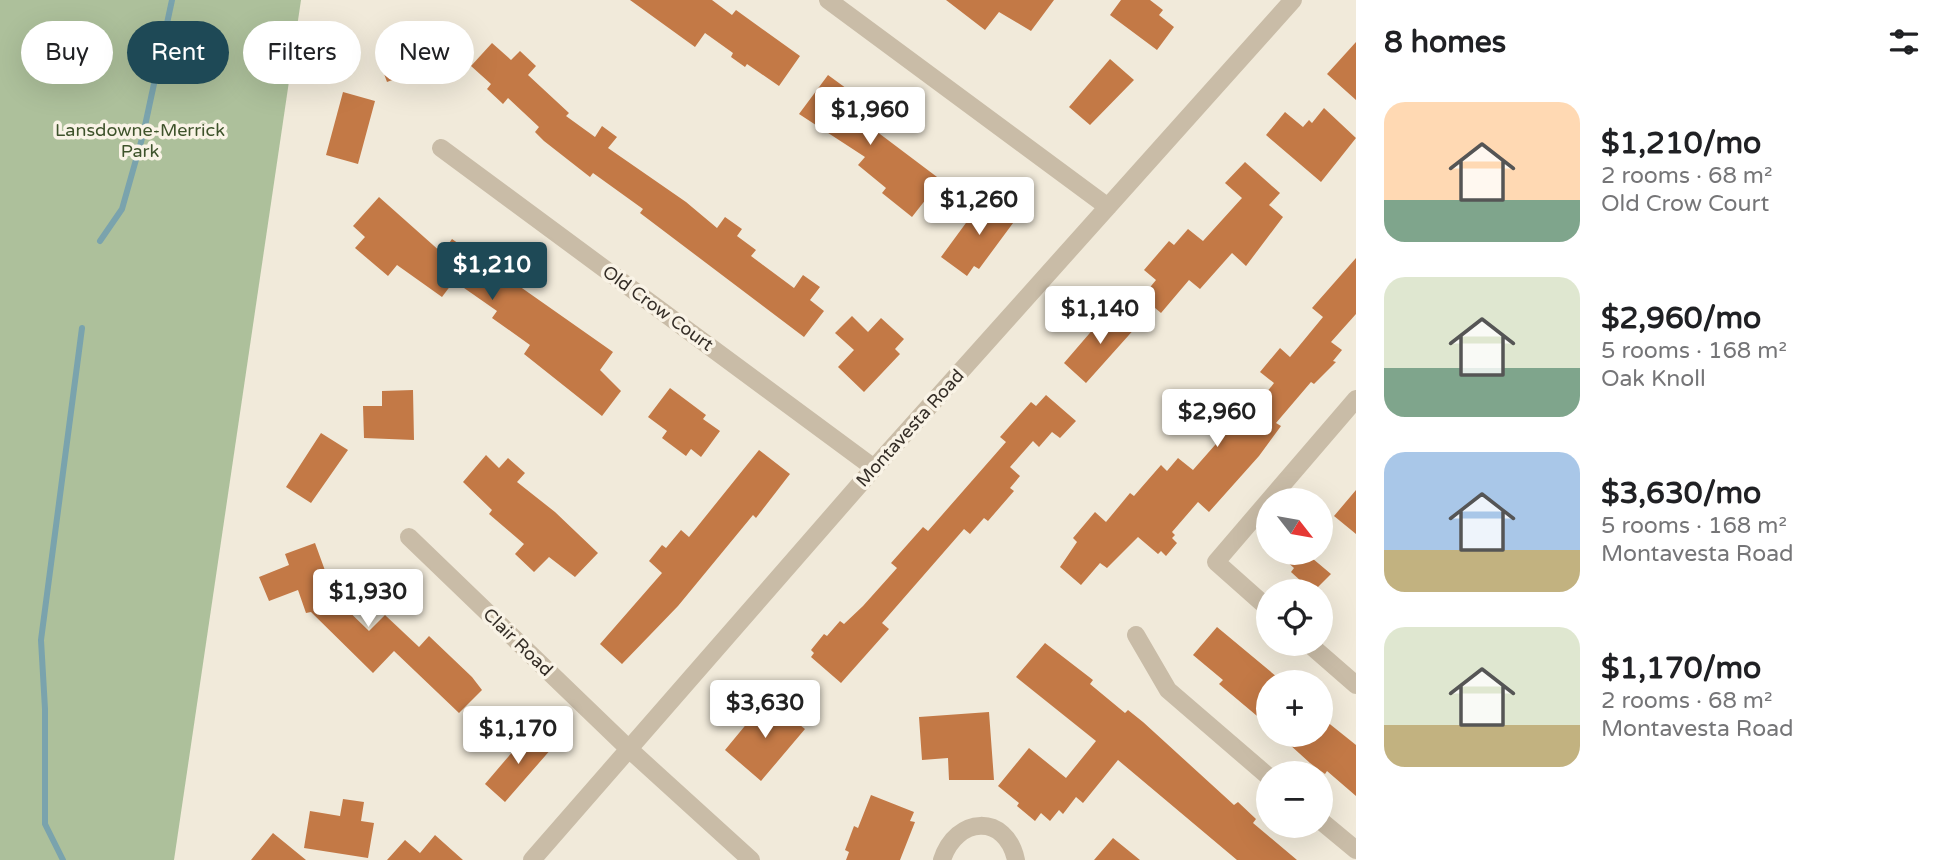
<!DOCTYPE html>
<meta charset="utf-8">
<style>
body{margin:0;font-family:"Varela Round",sans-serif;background:#f6f6f6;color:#202124;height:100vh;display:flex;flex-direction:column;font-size:26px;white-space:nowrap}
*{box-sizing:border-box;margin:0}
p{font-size:23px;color:#757577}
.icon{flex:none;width:38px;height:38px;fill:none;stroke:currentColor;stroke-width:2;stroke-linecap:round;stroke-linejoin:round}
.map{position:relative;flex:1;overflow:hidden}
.sheet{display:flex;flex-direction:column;background:#fff;width:595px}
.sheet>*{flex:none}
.banner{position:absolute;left:21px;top:21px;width:665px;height:63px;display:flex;gap:14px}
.needle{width:46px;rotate:121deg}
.tools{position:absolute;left:1256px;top:488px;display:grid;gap:14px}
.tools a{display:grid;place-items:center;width:77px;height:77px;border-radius:50%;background:#fff;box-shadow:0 7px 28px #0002;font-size:35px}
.price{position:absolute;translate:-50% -60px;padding:0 16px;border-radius:7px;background:#fff;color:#222;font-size:23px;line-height:46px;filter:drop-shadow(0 2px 4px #0008)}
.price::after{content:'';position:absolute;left:50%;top:42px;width:21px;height:16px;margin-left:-10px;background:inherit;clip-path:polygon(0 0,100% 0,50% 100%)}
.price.selected{background:#1e4956;color:#fff}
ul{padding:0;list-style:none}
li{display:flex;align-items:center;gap:21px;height:175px;padding:0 28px}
li span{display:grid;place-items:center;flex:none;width:196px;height:140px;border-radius:21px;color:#555}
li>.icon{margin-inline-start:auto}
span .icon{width:84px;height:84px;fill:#fffc;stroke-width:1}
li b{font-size:30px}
h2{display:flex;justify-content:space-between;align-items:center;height:84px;padding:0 28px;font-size:30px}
.chip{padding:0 24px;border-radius:32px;background:#fff;box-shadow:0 7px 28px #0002;font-size:24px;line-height:63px}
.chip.selected{background:#1e4956;color:#fff}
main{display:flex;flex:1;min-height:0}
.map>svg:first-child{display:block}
.green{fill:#adc09b}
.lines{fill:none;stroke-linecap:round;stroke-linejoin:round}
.stream{stroke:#7aa3ad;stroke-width:6}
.building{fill:#c37946}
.minor{stroke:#c9bca7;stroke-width:18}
.labels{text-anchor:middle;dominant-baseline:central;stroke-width:7;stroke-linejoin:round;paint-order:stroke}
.park-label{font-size:18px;fill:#3e532b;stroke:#f9f3e6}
.street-label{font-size:18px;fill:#352e27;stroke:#f9f3e6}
</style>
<main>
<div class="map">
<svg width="1356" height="860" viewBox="0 0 1356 860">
<rect width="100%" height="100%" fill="#f1eada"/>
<!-- green -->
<path class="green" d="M0,0H301L174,860H0Z"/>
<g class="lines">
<!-- stream -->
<path class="stream" d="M100,241L122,209L143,135L172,0
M63,860L45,824V709L41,640L82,328"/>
</g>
<!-- building -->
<path class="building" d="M630,0H712L732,15L736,10L800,56L779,86L747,64L745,67L731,57L733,53L705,33L695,47Z
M946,0H1054L1031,31L999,12L985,30Z
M1121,0H1150L1163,10L1159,15L1174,27L1157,50L1110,15Z
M407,28L411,39L438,29L449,59L387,82L376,52L395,45L391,34Z
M1356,42V100L1327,74Z
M492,43L511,60L520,51L536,66L528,75L569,113L566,116L595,137L602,126L617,137L608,148L686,202L717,228L725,217L742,229L737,236L756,250L751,256L794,288L803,275L820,287L810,300L824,311L804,337L640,213L643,209L593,173L590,177L544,141L535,132L539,127L508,98L503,104L487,89L491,84L471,66Z
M1110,59L1134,80L1090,125L1069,107Z
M828,75L854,94L848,103L872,120L868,125L941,180L912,217L882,193L886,188L858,165L865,157L799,114Z
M343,92L375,101L358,164L326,155Z
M1324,108L1356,138L1321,182L1266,135L1285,112L1303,127L1309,120L1312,123Z
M1245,162L1280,193L1269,205L1283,217L1246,266L1232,253L1200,289L1189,280L1161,313L1142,297L1156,280L1144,270L1169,241L1174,245L1188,229L1203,241L1242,198L1225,183Z
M379,197L442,253L452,239L613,352L600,370L621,391L602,416L524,354L530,345L492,318L497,311L454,281L442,297L397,265L388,276L355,248L365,237L353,226Z
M985,197L1016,219L979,269L974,266L967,276L941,257Z
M1356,258V314L1331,342L1342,350L1333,361L1336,362L1314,384L1311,382L1276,423L1281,426L1259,456L1209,512L1198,502L1172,532L1175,535L1172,538L1177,543L1166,556L1161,551L1158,554L1138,537L1107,568L1100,563L1081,585L1060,567L1077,542L1073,538L1095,512L1106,522L1130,493L1134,496L1161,465L1167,471L1178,458L1193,470L1237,420L1242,424L1274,383L1260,372L1280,348L1290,357L1323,317L1312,308Z
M1117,308L1137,326L1086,383L1064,363L1095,327L1098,330Z
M852,316L868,332L881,318L904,339L895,349L900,354L864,392L838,367L854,350L835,333Z
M670,388L706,415L703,419L720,431L701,457L691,449L686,456L662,438L667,431L648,417Z
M413,390L414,440L364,438L363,406H382V391Z
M1046,395L1076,421L1060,438L1052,432L1039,447L1033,441L1010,467L1020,476L1010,488L1014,491L988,521L984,518L970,534L964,529L882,623L889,629L841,683L811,657L814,653L811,650L824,634L827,636L840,621L844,624L863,606L897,568L891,563L923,527L928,531L1006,442L1000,437L1031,402L1036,406Z
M321,433L348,450L311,503L286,487Z
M759,450L790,474L756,518L753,515L678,606L622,664L600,644L662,573L649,561L662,545L666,548L681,530L689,537Z
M486,455L499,468L508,458L525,473L517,482L555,512L598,553L575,577L549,557L534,572L515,554L524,544L489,514L492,510L463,482Z
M1356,490V534L1334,516Z
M315,543L335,598L369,631L385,615L419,647L429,636L472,677L482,690L459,713L394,651L373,673L311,612L306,613L298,590L269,601L259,577L289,565L285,554Z
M1277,553H1306L1331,574L1313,592L1291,572L1294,568Z
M1217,627L1283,682H1269V726L1219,684L1223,680L1193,655Z
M1045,643L1093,680L1090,684L1125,713L1128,710L1143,722L1234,805L1238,802L1256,819L1253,823L1297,860H1237L1118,760L1083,803L1076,797L1063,814L1059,810L1050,821L1041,813L1035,821L1017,806L1019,803L998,786L1029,748L1066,778L1096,741L1016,677Z
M767,699L805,729L761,781L725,750Z
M989,712L994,780H949L948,758L922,760L919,717Z
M1321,717L1356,745V796L1327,771L1325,774L1310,763L1279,735H1321Z
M531,730L552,748L505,802L485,784Z
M871,795L914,812L910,821L915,822L900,860H846L849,852L845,850L854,826L858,828Z
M343,799L364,802L361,821L374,823L368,858L304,848L310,811L340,816Z
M273,833L306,860H251Z
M435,835L463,860H387L405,840L420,853Z
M1113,838L1140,860H1094Z"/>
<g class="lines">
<!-- minor -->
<path class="minor" d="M828,0L1108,207
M441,148L874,468
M409,537L630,750L751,860
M1269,609L1216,562L1356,399
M1136,635L1168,690L1269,777
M1309,644L1356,685
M1321,821L1356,850
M532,860L874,468L1293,0
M942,860C956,816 1006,813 1016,860"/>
</g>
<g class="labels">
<!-- park labels -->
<g class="park-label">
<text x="140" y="130">Lansdowne-Merrick<tspan x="140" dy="21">Park</tspan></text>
</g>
<!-- street labels -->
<g class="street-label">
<text transform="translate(658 308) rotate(36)">Old Crow Court</text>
<text transform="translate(910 428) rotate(-48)">Montavesta Road</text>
<text transform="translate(518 642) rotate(44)">Clair Road</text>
</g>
</g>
</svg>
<div class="tools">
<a><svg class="needle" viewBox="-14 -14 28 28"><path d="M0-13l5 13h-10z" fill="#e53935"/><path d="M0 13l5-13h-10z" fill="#757577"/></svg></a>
<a><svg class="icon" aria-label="locate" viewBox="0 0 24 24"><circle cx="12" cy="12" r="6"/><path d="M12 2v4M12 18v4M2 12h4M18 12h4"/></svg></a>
<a>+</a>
<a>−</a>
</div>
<b class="price" style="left:870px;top:147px">$1,960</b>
<b class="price" style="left:979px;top:237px">$1,260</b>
<b class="price selected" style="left:492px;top:302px">$1,210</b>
<b class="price" style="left:1100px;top:346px">$1,140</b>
<b class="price" style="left:1217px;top:449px">$2,960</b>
<b class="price" style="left:368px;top:629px">$1,930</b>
<b class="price" style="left:765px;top:740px">$3,630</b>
<b class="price" style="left:518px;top:766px">$1,170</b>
<div class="banner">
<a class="chip">Buy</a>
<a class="chip selected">Rent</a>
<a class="chip">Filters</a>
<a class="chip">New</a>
</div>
</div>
<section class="sheet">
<h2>8 homes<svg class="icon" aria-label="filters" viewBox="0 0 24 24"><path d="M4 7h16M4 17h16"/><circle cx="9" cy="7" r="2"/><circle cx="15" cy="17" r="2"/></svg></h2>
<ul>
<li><span style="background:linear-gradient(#ffd9b3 70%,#7fa58c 0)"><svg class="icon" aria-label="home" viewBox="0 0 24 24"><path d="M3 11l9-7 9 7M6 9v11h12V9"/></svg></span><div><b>$1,210/mo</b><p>2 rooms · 68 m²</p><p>Old Crow Court</p></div></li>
<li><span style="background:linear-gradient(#dfe7d0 65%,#7fa58c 0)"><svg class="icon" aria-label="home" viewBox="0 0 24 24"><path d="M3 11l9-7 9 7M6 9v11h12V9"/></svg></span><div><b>$2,960/mo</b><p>5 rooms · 168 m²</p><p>Oak Knoll</p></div></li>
<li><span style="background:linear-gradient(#a9c7e8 70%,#c2b280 0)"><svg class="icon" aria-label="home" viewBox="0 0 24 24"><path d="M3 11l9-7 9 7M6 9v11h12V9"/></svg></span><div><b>$3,630/mo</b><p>5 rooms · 168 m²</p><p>Montavesta Road</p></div></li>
<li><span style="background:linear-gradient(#dfe7d0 70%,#c2b280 0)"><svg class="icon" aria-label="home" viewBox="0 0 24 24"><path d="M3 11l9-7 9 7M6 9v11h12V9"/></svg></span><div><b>$1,170/mo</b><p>2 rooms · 68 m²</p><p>Montavesta Road</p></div></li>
</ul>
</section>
</main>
